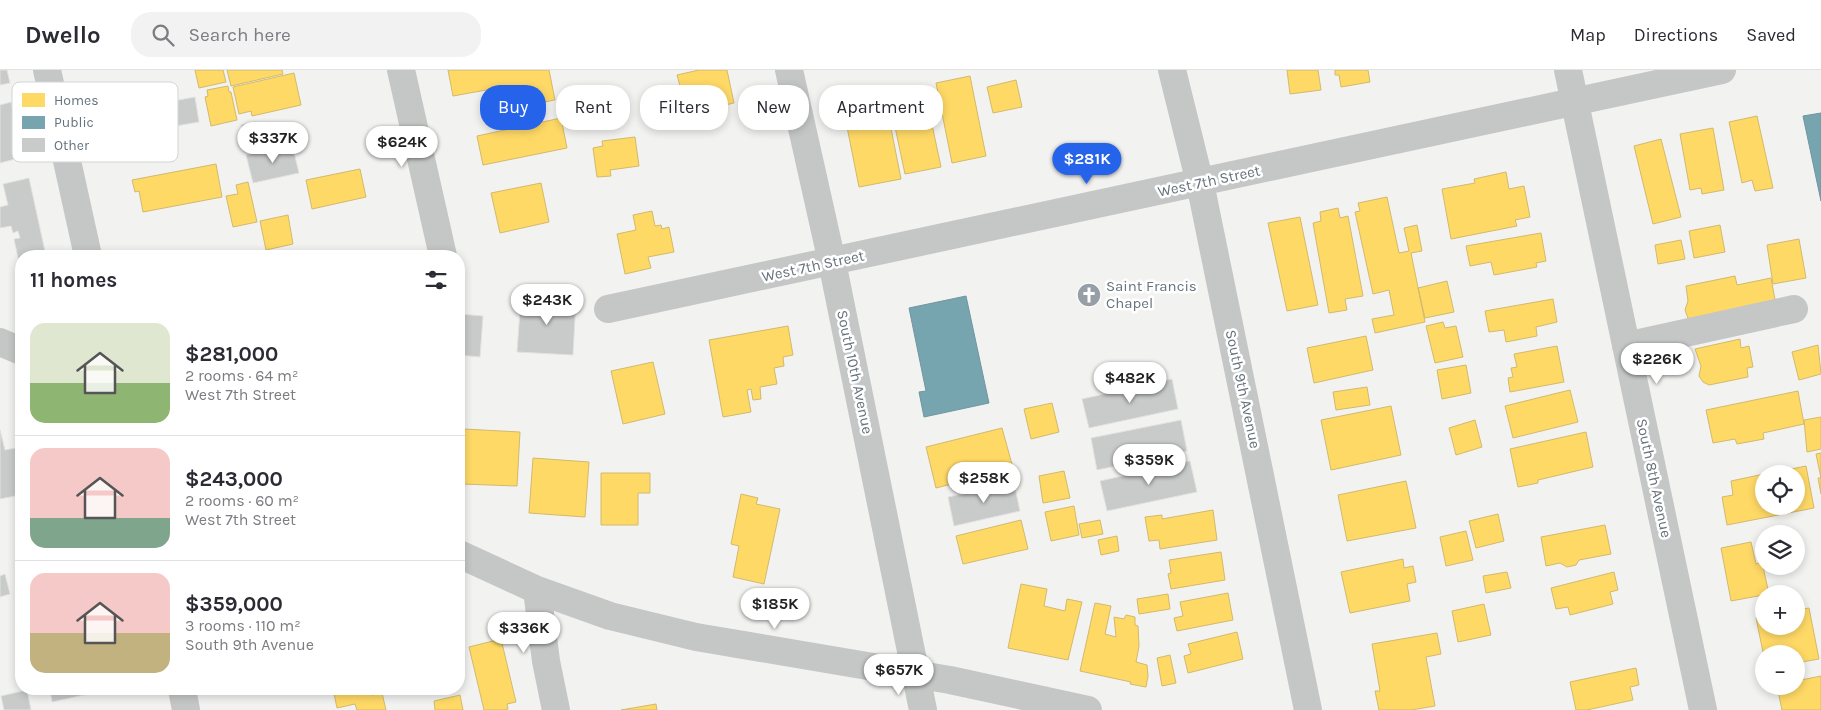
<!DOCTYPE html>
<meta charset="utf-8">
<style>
body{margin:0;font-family:Karla,sans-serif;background:#f2f2f3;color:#2b2b33;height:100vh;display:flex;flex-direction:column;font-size:19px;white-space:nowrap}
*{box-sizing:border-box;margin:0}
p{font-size:16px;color:#7c7c81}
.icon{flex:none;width:28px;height:28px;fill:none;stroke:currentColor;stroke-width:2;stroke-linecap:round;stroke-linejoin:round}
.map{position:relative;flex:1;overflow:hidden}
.drawer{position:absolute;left:15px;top:180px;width:450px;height:445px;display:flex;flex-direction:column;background:#fff;border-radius:20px;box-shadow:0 2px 8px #0003}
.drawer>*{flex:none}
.top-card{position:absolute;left:480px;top:15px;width:475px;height:45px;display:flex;gap:10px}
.controls{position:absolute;left:1755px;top:395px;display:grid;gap:10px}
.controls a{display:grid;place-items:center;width:50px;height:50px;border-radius:50%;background:#fff;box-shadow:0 2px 8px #0003;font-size:25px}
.price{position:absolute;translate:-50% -42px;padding:0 11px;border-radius:18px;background:#fff;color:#222;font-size:16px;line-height:32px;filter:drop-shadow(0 1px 2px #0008)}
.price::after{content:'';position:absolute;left:50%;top:30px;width:15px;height:11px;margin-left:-8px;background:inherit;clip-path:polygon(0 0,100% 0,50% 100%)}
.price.current{background:#2563eb;color:#fff}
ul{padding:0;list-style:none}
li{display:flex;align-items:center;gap:15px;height:125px;padding:0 15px}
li+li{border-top:1px solid #e1e1e2}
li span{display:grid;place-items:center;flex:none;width:140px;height:100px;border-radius:15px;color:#555}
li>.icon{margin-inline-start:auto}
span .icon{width:60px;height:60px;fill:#fffc;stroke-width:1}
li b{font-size:21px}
h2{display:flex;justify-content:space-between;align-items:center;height:60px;padding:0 15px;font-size:21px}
.pill{padding:0 18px;border-radius:20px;background:#fff;box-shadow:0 2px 8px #0003;font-size:18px;line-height:45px}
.pill.current{background:#2563eb;color:#fff}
header{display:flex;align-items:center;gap:30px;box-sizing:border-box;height:70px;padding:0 25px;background:#fff;border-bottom:1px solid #e1e1e2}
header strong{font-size:24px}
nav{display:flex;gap:28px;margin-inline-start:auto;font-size:18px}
.search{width:350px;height:45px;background:#f2f2f3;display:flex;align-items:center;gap:12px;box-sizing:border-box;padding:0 18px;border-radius:20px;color:#7c7c81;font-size:19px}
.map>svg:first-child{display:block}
.homes{fill:#ffd966;stroke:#d1ba6d}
.public{fill:#76a5af;stroke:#7196a0}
.building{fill:#c9caca;stroke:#e2e2e1}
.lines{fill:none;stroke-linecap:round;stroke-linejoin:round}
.minor{stroke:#c5c6c6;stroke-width:28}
.labels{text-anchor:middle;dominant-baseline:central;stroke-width:5;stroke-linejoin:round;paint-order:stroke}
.street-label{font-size:15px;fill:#66737d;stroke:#fff}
.poi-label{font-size:15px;fill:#66737d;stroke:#fff;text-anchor:start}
.key{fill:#fff;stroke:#d1d5d8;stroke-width:1}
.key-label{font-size:14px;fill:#66737d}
</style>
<header>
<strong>Dwello</strong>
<div class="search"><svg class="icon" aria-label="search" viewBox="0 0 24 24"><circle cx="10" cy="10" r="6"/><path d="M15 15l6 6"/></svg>Search here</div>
<nav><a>Map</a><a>Directions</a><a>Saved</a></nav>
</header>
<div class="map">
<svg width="1821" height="640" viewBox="0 0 1821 640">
<rect width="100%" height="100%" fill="#f2f2f1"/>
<!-- homes -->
<path class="homes" d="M195,0H223L226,12L199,18Z
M227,0H282L283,4L231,16Z
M448,0H549L555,30L496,41L492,19L453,26Z
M699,0H727L734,33L664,49L660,28L682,23L677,5Z
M1287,0H1318L1321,20L1290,24Z
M1335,0H1368L1370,12L1341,17L1339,5H1335Z
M294,3L301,35L252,46L251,41L239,44L233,17Z
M970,6L986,86L952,93L936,13Z
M1016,10L1022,37L993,43L987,17Z
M228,16L229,22H231L237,50L211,56L205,27L208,26L207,20Z
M924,17L941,97L905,104L888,24Z
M884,23L901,109L859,117L842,32Z
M1757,46L1773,118L1755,121L1752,110L1742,113L1729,52Z
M561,48L567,78L483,95L477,66Z
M1713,58L1724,120L1702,124L1701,118L1690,120L1680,64Z
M635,67L639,96L610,100L611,106L597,107L593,78L603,76L602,71Z
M1661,69L1681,147L1653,154L1634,76Z
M216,94L222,127L143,142L139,121L135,122L132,110Z
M360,99L366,127L312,139L306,110Z
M1506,102L1509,119L1524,116L1530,147L1515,150L1517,156L1451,169L1442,119L1475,113L1474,109Z
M248,112L257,152L233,157L226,126L238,124L236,115Z
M541,113L549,152L500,163L491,123Z
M1387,127L1399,183L1409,181L1404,158L1417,155L1422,181L1411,183L1425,252L1375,263L1372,249L1394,245L1389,220L1373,224L1355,142L1360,141L1358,133Z
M1338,138L1340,148L1348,146L1363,226L1345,229L1347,240L1329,243L1313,153L1321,151L1320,142Z
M652,141L655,156L661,155L662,159L669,157L674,182L648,187L651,198L625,204L617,164L636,160L633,145Z
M288,145L293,174L266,180L260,151Z
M1300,147L1318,235L1287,241L1268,153Z
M1720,155L1725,182L1694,188L1689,161Z
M1541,163L1546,191L1536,193L1537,197L1494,205L1491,192L1470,196L1466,176Z
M1799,169L1806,208L1773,214L1767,175Z
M1681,170L1685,189L1658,194L1655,175Z
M1735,206L1737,215L1771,208L1776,235L1691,250L1688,248L1685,240L1688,231L1686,216Z
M1447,211L1454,242L1425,248L1418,218Z
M1553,229L1557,252L1536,257L1537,266L1506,272L1504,260L1489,262L1485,241Z
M1443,252L1445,258L1456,256L1463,287L1435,293L1426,256Z
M788,256L793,285L783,287L784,296L774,298L777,314L760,317L761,329L753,330L751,319L747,320L751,342L723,347L709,270Z
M1366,266L1373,300L1314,313L1307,278Z
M1740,269L1741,278L1749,276L1753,297L1747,298L1748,307L1709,315L1703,312L1699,306L1701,296L1695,279Z
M1818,275L1821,304L1799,310L1792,282Z
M1557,276L1564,312L1510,322L1508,308L1513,307L1511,298L1517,297L1514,284Z
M653,292L665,344L623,354L611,301Z
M1466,295L1471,323L1442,329L1437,300Z
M1367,317L1370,335L1336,340L1333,322Z
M1570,320L1578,352L1513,368L1505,336Z
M1798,321L1804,354L1763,363L1764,369L1737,374L1735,369L1713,373L1706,340Z
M1052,333L1059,362L1031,369L1024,339Z
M1391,336L1401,385L1331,400L1321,350Z
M1821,347V379L1807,382L1804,350Z
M1475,350L1482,377L1456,385L1449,358Z
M1002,358L1013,398L936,418L926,377Z
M464,359L520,362L517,416L461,414Z
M1586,362L1593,397L1538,410V413L1518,417L1510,379Z
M1821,383V424L1818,408H1821L1816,384Z
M533,388L589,392L585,447L529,443Z
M1806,396L1814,438L1727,455L1722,427L1733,425L1731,411L1764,404V436H1796V404H1767Z
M1064,401L1070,428L1043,433L1039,406Z
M601,403H650V423H638V455H601Z
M1406,411L1416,458L1347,471L1338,425Z
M741,424L758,428L756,434L780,439L764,514L733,507L739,476L731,474Z
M1074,436L1079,465L1051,471L1045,442Z
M1213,440L1217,470L1160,479L1159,470L1149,471L1145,447L1162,445V449Z
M1498,444L1504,471L1476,478L1469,451Z
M1021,450L1028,479L963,494L956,466Z
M1100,450L1103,464L1082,468L1079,454Z
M1605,455L1611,484L1579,490L1576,495L1567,497L1560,493L1546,496L1541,467Z
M1466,461L1473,490L1446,496L1440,467Z
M1117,466L1119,481L1101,485L1098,470Z
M1751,472L1756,494L1762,492L1769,524L1731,531L1721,478Z
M1221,482L1225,510L1171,519L1168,504L1171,503L1169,490Z
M1403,489L1404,498L1413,496L1416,512L1407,514L1410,531L1350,543L1341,502Z
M1507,502L1511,518L1486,523L1483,506Z
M1614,502L1618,520L1610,522L1613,534L1570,545L1568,537L1556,539L1551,518Z
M1021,514L1047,519L1044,536L1065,541L1067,529L1082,532L1068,590L1008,578Z
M1228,523L1233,550L1177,561L1174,548L1183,546L1180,532Z
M1168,524L1170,539L1139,544L1137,529Z
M1095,533L1111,536L1105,564L1116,567L1114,547L1124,549L1126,545L1135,547V555L1138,556L1139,576L1136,592L1147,595L1148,606L1146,617L1130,614L1131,612L1080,601Z
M1484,534L1491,565L1458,572L1452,541Z
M1809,538L1819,589L1796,593V584H1764V587L1756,548L1764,547V556H1796V540Z
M1237,562L1243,589L1188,603L1184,586L1191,584L1188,574Z
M1437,563L1441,584L1426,587L1435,636L1411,640H1379L1375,621H1380L1372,574Z
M501,569L516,632L507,634L508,639L504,640H484L469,577Z
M1170,585L1176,613L1162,616L1157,588Z
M1636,598L1639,615L1630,617L1633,630L1587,640H1576L1570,612Z
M1821,606V640H1782L1777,616H1796V611Z
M333,619H371L372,625L382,623L386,640H357L355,634L337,638Z
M460,625L463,640H435L434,631Z
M656,634L657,640H621Z"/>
<!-- public -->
<path class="public" d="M1821,43V131L1803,46Z
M966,226L989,333L924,347L919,322L926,321L909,238Z"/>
<!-- building -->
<path class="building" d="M0,0H7L10,13L0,15Z
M195,27L199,52L170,57L171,61L150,64V60L124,65L120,40L145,35L144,32L161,29L162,33Z
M11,32L23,87L0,93V35Z
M256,52L261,75L245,78L241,55Z
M292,74L299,103L253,113L246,85Z
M29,108L46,186H21V202L14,169L20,168L18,161L13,163L11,156L0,158V137L8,135L3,114Z
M521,226L576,230L573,285L517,282Z
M459,244L483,246L480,287L459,285Z
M1172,309L1178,339L1089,358L1082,329Z
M1181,350L1187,381L1097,400L1091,368Z
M0,360L5,380L21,377V414L18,415L20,425L0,429Z
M1190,391L1197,422L1107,441L1100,411Z
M1014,413L1020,441L954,456L948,427Z
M5,504L10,524L0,527V506Z
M50,619H111L52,632Z
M27,620L31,640H4L1,626Z"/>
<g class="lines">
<!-- minor -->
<path class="minor" d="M47,0L88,186
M401,0L443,186
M789,0L832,192L923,640
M1172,0L1200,113L1308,640
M1568,0L1703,640
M608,239L1722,0
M0,272L21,281
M1626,276L1794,239
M459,484L537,520L610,546L696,567L950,610L1088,640
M537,520L546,591L556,640
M182,619L186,640"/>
</g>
<!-- icons -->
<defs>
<g id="church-disc" transform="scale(1.25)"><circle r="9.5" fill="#979fa6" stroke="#fff"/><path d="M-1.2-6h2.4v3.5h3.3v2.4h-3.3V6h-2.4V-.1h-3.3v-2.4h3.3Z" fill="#fff"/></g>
</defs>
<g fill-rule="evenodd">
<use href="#church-disc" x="1089" y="225"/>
</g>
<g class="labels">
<!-- street labels -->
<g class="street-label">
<text transform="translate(1209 111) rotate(-12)">West 7th Street</text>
<text transform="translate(813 196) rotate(-12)">West 7th Street</text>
<text transform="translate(855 302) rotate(78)">South 10th Avenue</text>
<text transform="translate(1243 319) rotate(78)">South 9th Avenue</text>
<text transform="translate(1654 408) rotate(78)">South 8th Avenue</text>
</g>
<!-- poi labels -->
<g class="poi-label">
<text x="1106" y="216">Saint Francis<tspan x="1106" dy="17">Chapel</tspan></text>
</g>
</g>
<!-- legend -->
<rect x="12" y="12" width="166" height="80" rx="8" class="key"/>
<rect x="22" y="23" width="23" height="14" fill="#ffd966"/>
<rect x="22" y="46" width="23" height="13" fill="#76a5af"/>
<rect x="22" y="68" width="23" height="14" fill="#c9caca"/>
<g class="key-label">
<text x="54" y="35">Homes</text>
<text x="54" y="57">Public</text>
<text x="54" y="80">Other</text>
</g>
</svg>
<div class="controls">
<a><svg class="icon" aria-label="locate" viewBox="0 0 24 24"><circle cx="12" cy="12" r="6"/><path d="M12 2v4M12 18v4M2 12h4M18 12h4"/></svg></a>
<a><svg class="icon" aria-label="layers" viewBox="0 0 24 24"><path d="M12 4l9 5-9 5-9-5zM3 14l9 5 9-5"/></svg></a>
<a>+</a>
<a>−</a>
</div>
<b class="price" style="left:273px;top:94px">$337K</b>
<b class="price" style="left:402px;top:98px">$624K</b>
<b class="price current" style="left:1087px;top:115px">$281K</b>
<b class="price" style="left:547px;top:256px">$243K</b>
<b class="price" style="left:1657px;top:315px">$226K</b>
<b class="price" style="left:1130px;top:334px">$482K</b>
<b class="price" style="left:1149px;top:416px">$359K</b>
<b class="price" style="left:984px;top:434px">$258K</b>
<b class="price" style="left:775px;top:560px">$185K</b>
<b class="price" style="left:524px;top:584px">$336K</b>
<b class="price" style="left:899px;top:626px">$657K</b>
<div class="top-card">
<a class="pill current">Buy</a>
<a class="pill">Rent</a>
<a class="pill">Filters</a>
<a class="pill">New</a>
<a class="pill">Apartment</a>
</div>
<section class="drawer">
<h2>11 homes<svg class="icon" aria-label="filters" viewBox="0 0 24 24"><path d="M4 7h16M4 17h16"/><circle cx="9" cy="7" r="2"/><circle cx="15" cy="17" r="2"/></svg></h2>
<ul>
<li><span style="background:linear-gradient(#dfe7d0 60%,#8fb573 0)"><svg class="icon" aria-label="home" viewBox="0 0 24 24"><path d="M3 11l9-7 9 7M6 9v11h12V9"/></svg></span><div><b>$281,000</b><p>2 rooms · 64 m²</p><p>West 7th Street</p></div></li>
<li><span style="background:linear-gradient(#f6c9c9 70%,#7fa58c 0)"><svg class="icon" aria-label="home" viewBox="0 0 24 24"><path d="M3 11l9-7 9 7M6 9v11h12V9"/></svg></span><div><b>$243,000</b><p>2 rooms · 60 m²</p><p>West 7th Street</p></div></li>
<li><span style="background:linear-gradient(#f6c9c9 60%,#c2b280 0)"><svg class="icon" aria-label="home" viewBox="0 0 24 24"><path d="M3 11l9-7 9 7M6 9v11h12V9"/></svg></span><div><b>$359,000</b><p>3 rooms · 110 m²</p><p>South 9th Avenue</p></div></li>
</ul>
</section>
</div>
